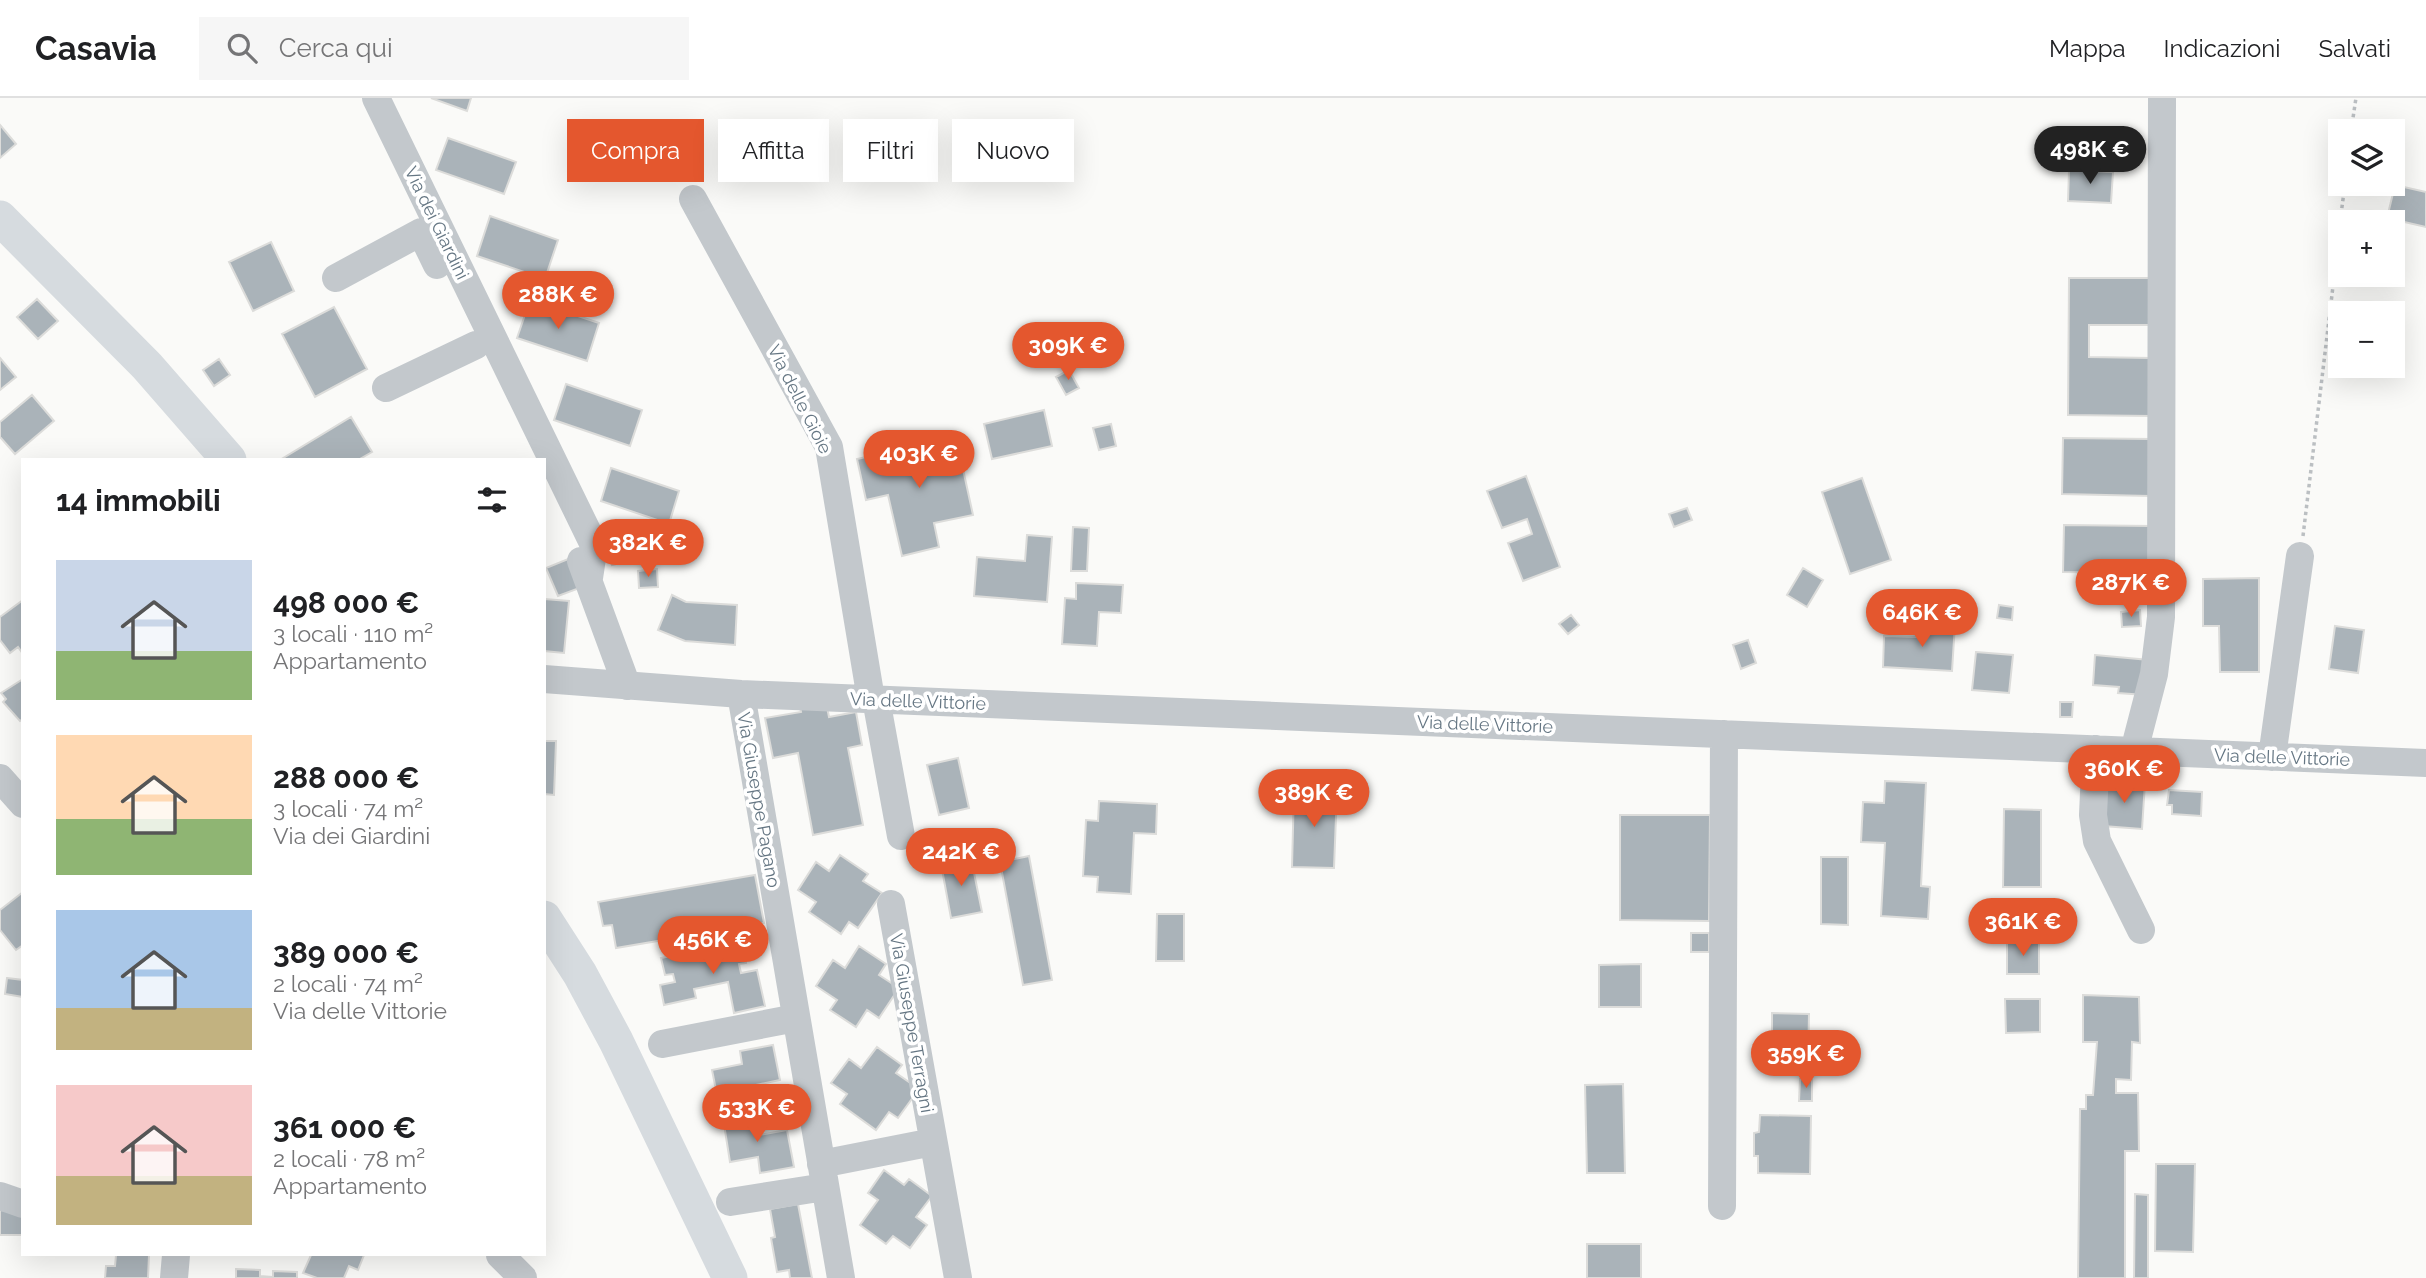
<!DOCTYPE html>
<html lang="it">
<meta charset="utf-8">
<style>
body{margin:0;font-family:Raleway,sans-serif;background:#f6f6f6;color:#202124;height:100vh;display:flex;flex-direction:column;font-size:26px;white-space:nowrap}
*{box-sizing:border-box;margin:0}
p{font-size:23px;color:#757577}
.icon{flex:none;width:38px;height:38px;fill:none;stroke:currentColor;stroke-width:2;stroke-linecap:round;stroke-linejoin:round}
.map{position:relative;flex:1;overflow:hidden}
.drawer{position:absolute;left:21px;top:360px;width:525px;height:798px;display:flex;flex-direction:column;background:#fff;border-radius:0px;box-shadow:0 7px 28px #0002}
.drawer>*{flex:none}
.hud{position:absolute;left:567px;top:21px;width:665px;height:63px;display:flex;gap:14px}
.fabs{position:absolute;left:2328px;top:21px;display:grid;gap:14px}
.fabs a{display:grid;place-items:center;width:77px;height:77px;border-radius:0px;background:#fff;box-shadow:0 7px 28px #0002;font-size:35px}
.price{position:absolute;translate:-50% -60px;padding:0 16px;border-radius:24px;background:#e4572e;color:#fff;font-size:23px;line-height:46px;filter:drop-shadow(0 2px 4px #0008)}
.price::after{content:'';position:absolute;left:50%;top:42px;width:21px;height:16px;margin-left:-10px;background:inherit;clip-path:polygon(0 0,100% 0,50% 100%)}
.price.on{background:#222;color:#fff}
ul{padding:0;list-style:none}
li{display:flex;align-items:center;gap:21px;height:175px;padding:0 35px}
li span{display:grid;place-items:center;flex:none;width:196px;height:140px;border-radius:0px;color:#555}
li>.icon{margin-inline-start:auto}
span .icon{width:84px;height:84px;fill:#fffc;stroke-width:1}
li b{font-size:30px}
h2{display:flex;justify-content:space-between;align-items:center;height:84px;padding:0 35px;font-size:30px}
.tag{padding:0 24px;border-radius:0px;background:#fff;box-shadow:0 7px 28px #0002;font-size:24px;line-height:63px}
.tag.on{background:#e4572e;color:#fff}
header{display:flex;align-items:center;gap:42px;box-sizing:border-box;height:98px;padding:0 35px;background:#fff;border-bottom:2px solid #e0e0e0}
header strong{font-size:33px}
nav{display:flex;gap:38px;margin-inline-start:auto;font-size:24px}
.search{width:490px;height:63px;background:#f6f6f6;display:flex;align-items:center;gap:18px;box-sizing:border-box;padding:0 24px;border-radius:0px;color:#757577;font-size:26px}
.map>svg:first-child{display:block}
.building{fill:#aab3b9;stroke:#dcdcda;stroke-width:2}
.lines{fill:none;stroke-linecap:round;stroke-linejoin:round}
.path{stroke:#bbbfc2;stroke-width:3.5;stroke-dasharray:3.5 3.5;stroke-linecap:butt}
.minor{stroke:#c3c8cc;stroke-width:28}
.major{stroke:#d6dbdf;stroke-width:35}
.labels{text-anchor:middle;dominant-baseline:central;stroke-width:7;stroke-linejoin:round;paint-order:stroke}
.street-label{font-size:18px;fill:#657683;stroke:#fff}
</style>
<header>
<strong>Casavia</strong>
<div class="search"><svg class="icon" aria-label="search" viewBox="0 0 24 24"><circle cx="10" cy="10" r="6"/><path d="M15 15l6 6"/></svg>Cerca qui</div>
<nav><a>Mappa</a><a>Indicazioni</a><a>Salvati</a></nav>
</header>
<div class="map">
<svg width="2426" height="1180" viewBox="0 0 2426 1180">
<rect width="100%" height="100%" fill="#fafaf8"/>
<!-- building -->
<path class="building" d="M431,0H471L467,13Z
M0,27L16,46L0,60Z
M448,40L516,64L504,96L436,72Z
M2069,72L2113,74L2111,105L2068,103Z
M2395,87L2426,94V129L2387,120Z
M490,118L558,142L545,181L477,158Z
M271,144L294,193L253,213L229,164Z
M2069,180H2152V227H2089V259L2151,260V318L2068,317Z
M37,201L58,223L38,241L17,219Z
M530,202L599,225L587,263L517,240Z
M334,209L367,271L315,299L282,236Z
M0,260L16,279L0,292Z
M219,261L230,277L214,288L203,272Z
M1069,272L1079,290L1066,297L1056,279Z
M566,286L642,312L630,348L554,322Z
M32,297L54,323L15,356L0,339V324Z
M1044,312L1052,348L992,361L984,326Z
M351,319L372,354L358,362H280Z
M1111,326L1116,348L1099,352L1093,330Z
M956,339L973,417L934,425L939,449L902,458L888,397L866,402L857,361Z
M2063,340L2151,341L2150,398L2062,396Z
M611,370L679,393L669,426L601,403Z
M1526,378L1560,469L1523,483L1508,445L1532,436L1527,421L1502,430L1487,393Z
M1862,380L1891,462L1850,476L1822,394Z
M1687,410L1692,422L1674,429L1669,416Z
M2064,427L2151,428L2150,475L2063,474Z
M1073,429L1089,430L1087,473H1071Z
M1027,437L1052,439L1047,504L974,498L977,459L1025,463Z
M622,448L625,464L612,467L608,450Z
M573,459L585,488L558,498L546,470Z
M1803,470L1823,482L1807,509L1787,497Z
M657,471L658,489L639,490L638,473Z
M2259,480V574H2220L2219,528H2203V481Z
M1076,485L1123,487L1121,515L1099,514L1097,548L1062,546L1065,500L1076,501Z
M672,497L686,504L737,507L735,547L685,543L658,532Z
M544,501L569,503L564,555L544,553Z
M23,502V556L18,549L10,555L0,542V519Z
M1999,507L2013,509L2012,522L1997,520Z
M2140,512L2141,528L2122,529L2121,514Z
M1571,517L1579,527L1568,536L1559,526Z
M1920,524L1955,526L1952,573L1883,569L1884,538L1919,539Z
M2335,528L2364,532L2358,575L2329,571Z
M1748,542L1756,565L1741,571L1733,547Z
M1976,554L2013,557L2009,595L1972,592Z
M2095,557L2149,562L2145,597L2118,595L2119,589L2093,587Z
M23,581V621L20,623L3,604L6,601L1,595Z
M826,604L829,619L856,614L862,647L848,650L863,727L813,737L798,655L773,660L765,620L801,614L800,609Z
M2060,604H2073L2072,619H2060Z
M544,643H556L554,697L544,696Z
M958,660L969,710L939,717L927,667Z
M1885,683L1926,685L1921,788L1930,789L1928,821L1881,818L1885,745L1861,744L1863,704L1884,705Z
M2107,683L2145,685L2142,731L2103,728Z
M1294,692L1337,693L1334,770L1292,769Z
M2169,692L2202,694L2201,718L2172,716V707H2167Z
M1099,703L1157,706L1156,736L1134,735L1131,796L1097,794L1098,779L1083,778L1086,722L1098,723Z
M2004,711L2041,712V789H2003Z
M1620,717H1710L1709,823L1620,822Z
M840,757L868,776L863,783L882,795L858,830L849,824L841,836L809,814L816,804L798,792L816,764L829,773Z
M1029,758L1052,882L1023,887L1000,764Z
M1821,759H1848V827L1821,826Z
M971,760L982,814L951,820L941,766Z
M755,777L764,825L616,850L612,827L603,828L598,804Z
M23,794V847L16,852L0,832V812Z
M1157,816H1184V863H1156Z
M1691,835H1709V854H1691Z
M742,843L746,865L739,866L741,875L757,872L765,908L734,915L728,884L694,891L696,900L664,907L660,887L675,884L673,876L665,877L661,860Z
M2007,843H2039V876H2007Z
M859,848L886,866L879,877L899,890L879,920L867,912L856,929L830,912L837,902L816,888L833,862L845,870Z
M1641,866V909H1599V867Z
M7,880L23,882V899L5,896Z
M2083,897L2139,899L2140,945L2132,944L2131,982L2116,981V995H2138L2139,1053H2125V1180H2078L2080,1011H2086V997H2093L2097,944H2083Z
M2005,901H2040V934L2006,935Z
M1772,915L1809,916L1808,966L1772,965Z
M773,947L780,982L751,988L754,1006L720,1012L712,972L742,966L740,953Z
M877,949L902,967L896,975L919,991L898,1020L889,1014L876,1032L840,1006L847,996L831,985L849,961L861,970Z
M1800,981L1812,982V1003H1799Z
M1623,986L1625,1075H1587L1585,987Z
M755,1015L759,1037L787,1032L794,1069L760,1075L758,1059L730,1064L723,1020Z
M1760,1017L1811,1018L1810,1076L1758,1075V1058H1754V1035L1759,1034Z
M2156,1066H2195L2193,1154L2155,1153Z
M884,1072L904,1087L909,1081L932,1098L916,1119L927,1127L910,1150L893,1138L886,1146L860,1127L878,1102L868,1095Z
M2135,1096L2148,1097V1180H2134Z
M798,1106L812,1180H790L789,1172L777,1174L771,1140L775,1139L770,1111Z
M0,1112L23,1113V1137H0Z
M1587,1146H1641V1180H1587Z
M116,1157H149L148,1180H105L106,1168H115Z
M311,1157H364L358,1172L349,1168L344,1180H317L303,1175Z
M236,1171L260,1172V1178L273,1179V1173L297,1174V1180H236Z"/>
<g class="lines">
<!-- path -->
<path class="path" d="M2351,33L2356,0
M2340,124L2345,86
M2303,438L2340,130"/>
<!-- minor -->
<path class="minor" d="M376,0L594,447L589,480
M693,101L829,349L871,601
M336,180L421,134L437,167
M386,290L476,247
M581,463L627,588
M544,581L741,596L2426,665
M741,596L841,1180
M876,601L901,738
M2096,651L2093,717L2097,743L2141,832
M2134,653L2154,576L2161,519L2162,0
M2272,659L2300,458
M0,680L23,706
M891,806L958,1180
M662,946L796,920
M821,1066L933,1044
M0,1098L23,1106
M730,1104L825,1089
M1722,1108L1724,636
M500,1157L523,1180
M174,1180L176,1157"/>
<!-- major -->
<path class="major" d="M0,120L147,268L229,362
M544,820L580,876L616,943L730,1180"/>
</g>
<g class="labels">
<!-- street labels -->
<g class="street-label">
<text transform="translate(437 125) rotate(64)">Via dei Giardini</text>
<text transform="translate(800 301) rotate(63)">Via delle Gioie</text>
<text transform="translate(918 603) rotate(2)">Via delle Vittorie</text>
<text transform="translate(1485 626) rotate(2)">Via delle Vittorie</text>
<text transform="translate(2282 659) rotate(2)">Via delle Vittorie</text>
<text transform="translate(759 702) rotate(80)">Via Giuseppe Pagano</text>
<text transform="translate(912 925) rotate(80)">Via Giuseppe Terragni</text>
</g>
</g>
</svg>
<div class="fabs">
<a><svg class="icon" aria-label="layers" viewBox="0 0 24 24"><path d="M12 4l9 5-9 5-9-5zM3 14l9 5 9-5"/></svg></a>
<a>+</a>
<a>−</a>
</div>
<b class="price on" style="left:2090px;top:88px">498K €</b>
<b class="price" style="left:558px;top:233px">288K €</b>
<b class="price" style="left:1068px;top:284px">309K €</b>
<b class="price" style="left:919px;top:392px">403K €</b>
<b class="price" style="left:648px;top:481px">382K €</b>
<b class="price" style="left:2131px;top:521px">287K €</b>
<b class="price" style="left:1922px;top:551px">646K €</b>
<b class="price" style="left:2124px;top:707px">360K €</b>
<b class="price" style="left:1314px;top:731px">389K €</b>
<b class="price" style="left:961px;top:790px">242K €</b>
<b class="price" style="left:2023px;top:860px">361K €</b>
<b class="price" style="left:713px;top:878px">456K €</b>
<b class="price" style="left:1806px;top:992px">359K €</b>
<b class="price" style="left:757px;top:1046px">533K €</b>
<div class="hud">
<a class="tag on">Compra</a>
<a class="tag">Affitta</a>
<a class="tag">Filtri</a>
<a class="tag">Nuovo</a>
</div>
<section class="drawer">
<h2>14 immobili<svg class="icon" aria-label="filters" viewBox="0 0 24 24"><path d="M4 7h16M4 17h16"/><circle cx="9" cy="7" r="2"/><circle cx="15" cy="17" r="2"/></svg></h2>
<ul>
<li><span style="background:linear-gradient(#c9d6e8 65%,#8fb573 0)"><svg class="icon" aria-label="home" viewBox="0 0 24 24"><path d="M3 11l9-7 9 7M6 9v11h12V9"/></svg></span><div><b>498 000 €</b><p>3 locali · 110 m²</p><p>Appartamento</p></div></li>
<li><span style="background:linear-gradient(#ffd9b3 60%,#8fb573 0)"><svg class="icon" aria-label="home" viewBox="0 0 24 24"><path d="M3 11l9-7 9 7M6 9v11h12V9"/></svg></span><div><b>288 000 €</b><p>3 locali · 74 m²</p><p>Via dei Giardini</p></div></li>
<li><span style="background:linear-gradient(#a9c7e8 70%,#c2b280 0)"><svg class="icon" aria-label="home" viewBox="0 0 24 24"><path d="M3 11l9-7 9 7M6 9v11h12V9"/></svg></span><div><b>389 000 €</b><p>2 locali · 74 m²</p><p>Via delle Vittorie</p></div></li>
<li><span style="background:linear-gradient(#f6c9c9 65%,#c2b280 0)"><svg class="icon" aria-label="home" viewBox="0 0 24 24"><path d="M3 11l9-7 9 7M6 9v11h12V9"/></svg></span><div><b>361 000 €</b><p>2 locali · 78 m²</p><p>Appartamento</p></div></li>
</ul>
</section>
</div>
